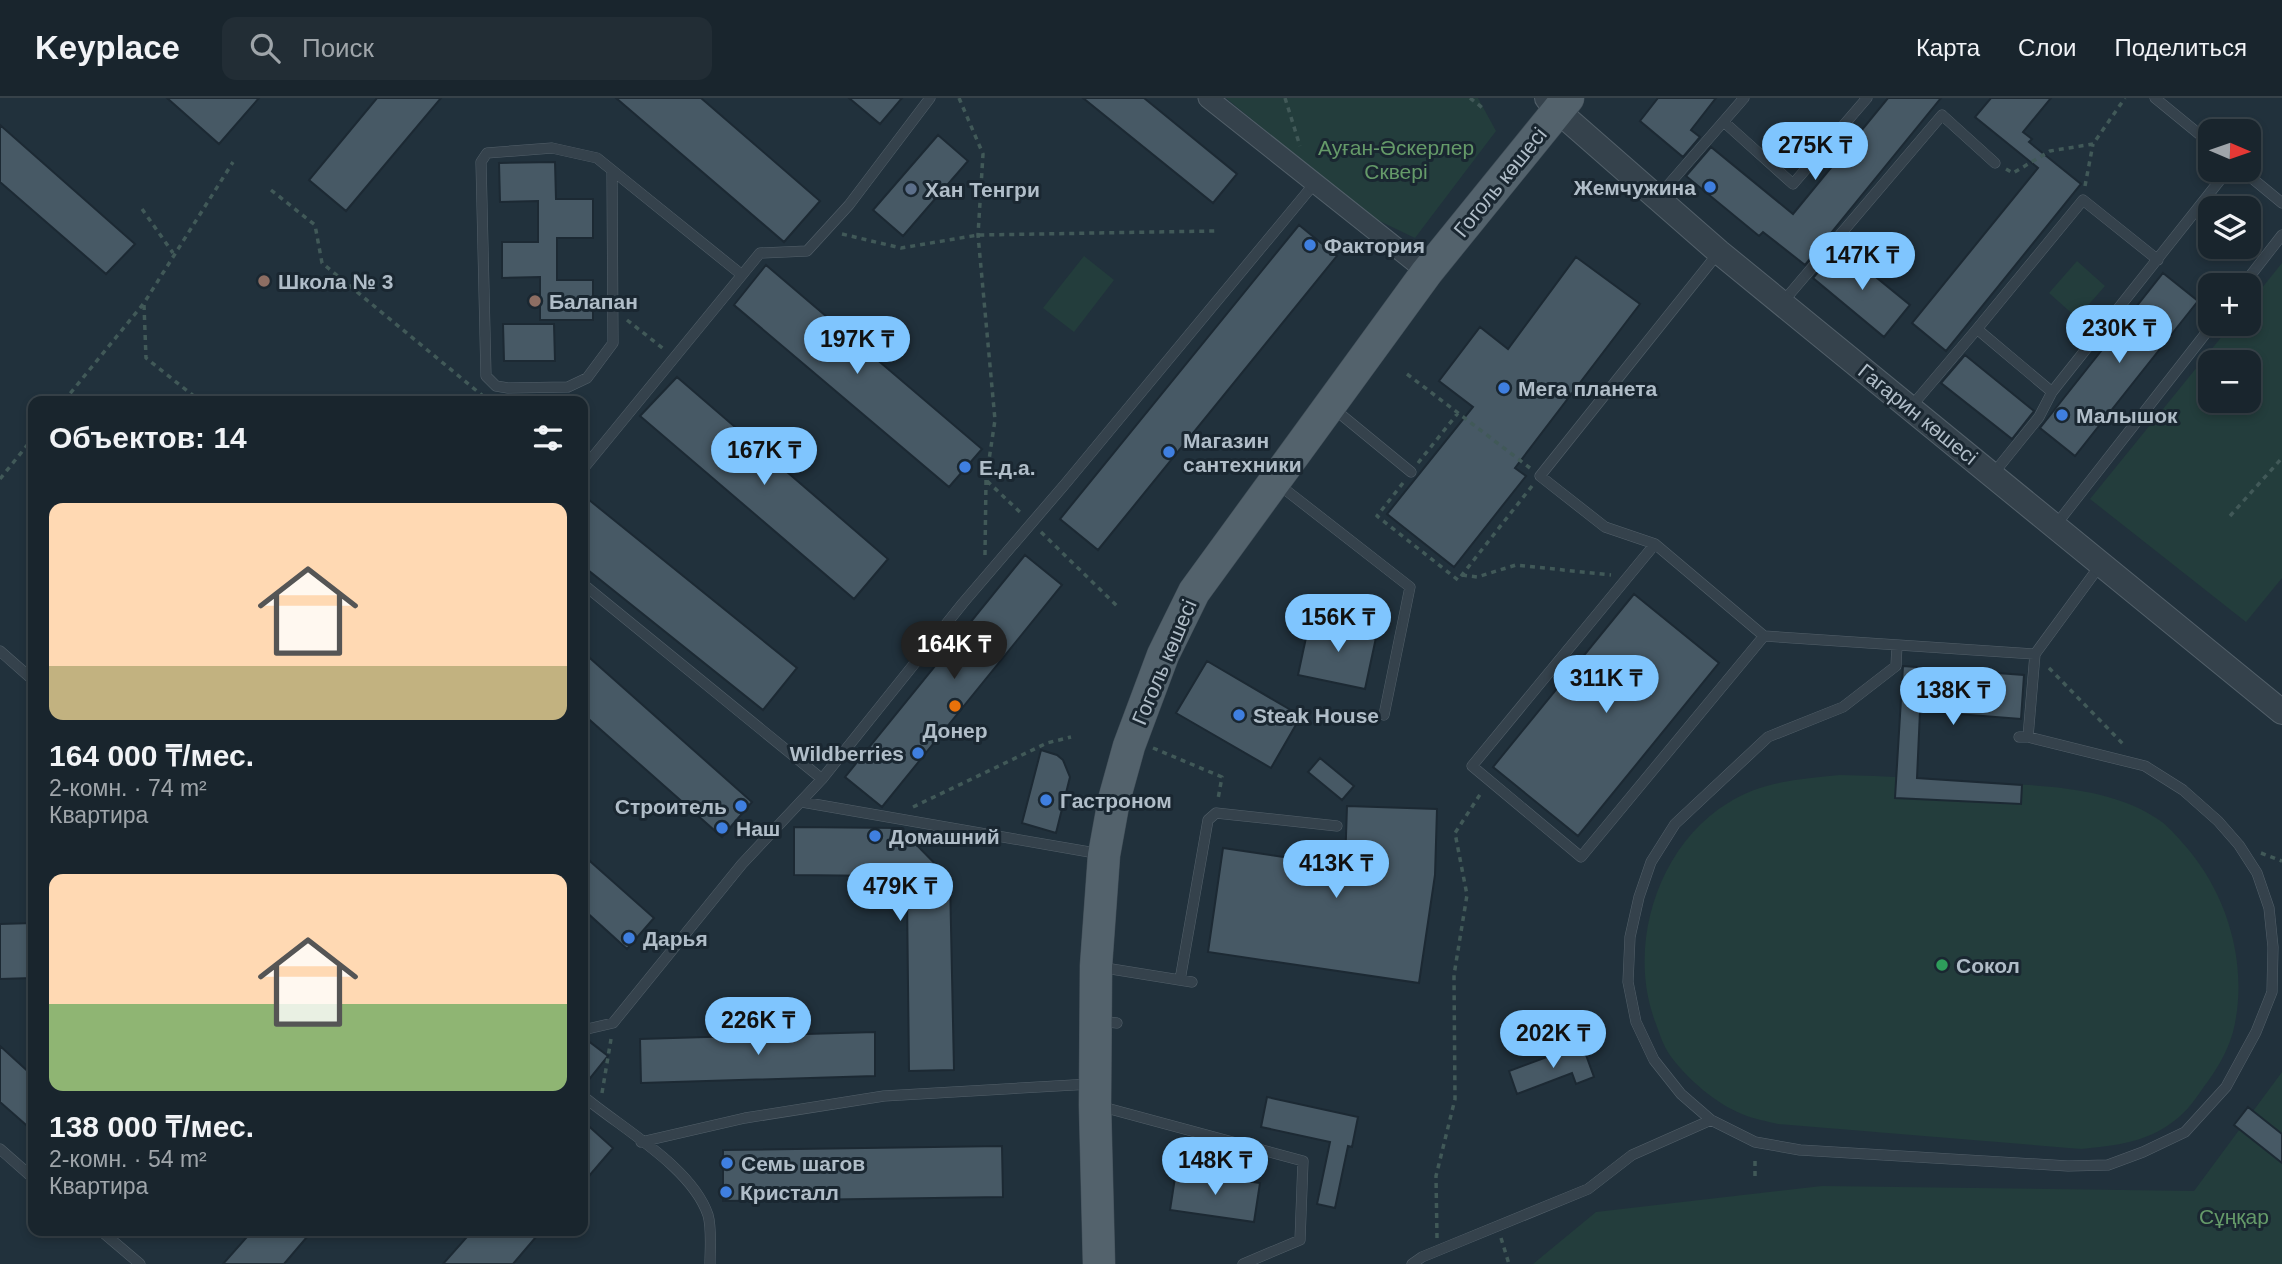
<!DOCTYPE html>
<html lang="ru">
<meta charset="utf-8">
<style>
body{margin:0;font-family:Helvetica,sans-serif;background:#222d35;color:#f1f3f6;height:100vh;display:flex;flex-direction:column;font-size:26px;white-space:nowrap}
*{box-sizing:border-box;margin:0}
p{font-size:23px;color:#9fa5aa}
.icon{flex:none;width:38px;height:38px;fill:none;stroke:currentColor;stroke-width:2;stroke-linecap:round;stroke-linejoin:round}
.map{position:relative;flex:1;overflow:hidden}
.details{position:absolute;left:28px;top:298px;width:560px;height:840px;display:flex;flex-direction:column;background:#19252d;border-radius:14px;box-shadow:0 4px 10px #0003,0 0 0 2px #374249}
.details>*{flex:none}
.needle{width:46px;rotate:92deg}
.fabs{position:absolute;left:2198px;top:21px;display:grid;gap:14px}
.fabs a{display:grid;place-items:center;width:63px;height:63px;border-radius:14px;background:#19252d;box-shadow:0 4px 10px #0003,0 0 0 2px #374249;font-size:35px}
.price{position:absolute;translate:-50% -60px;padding:0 16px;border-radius:24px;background:#7fc5fe;color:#111;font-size:23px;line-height:46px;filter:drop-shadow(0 2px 4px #0008)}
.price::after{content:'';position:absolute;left:50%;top:42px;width:21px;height:16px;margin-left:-10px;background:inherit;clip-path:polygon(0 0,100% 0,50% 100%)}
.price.on{background:#222;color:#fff}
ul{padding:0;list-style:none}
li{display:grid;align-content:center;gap:14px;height:371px;padding:0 21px}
li span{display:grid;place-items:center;height:217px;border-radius:14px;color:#555}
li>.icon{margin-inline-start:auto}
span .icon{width:126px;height:126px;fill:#fffc;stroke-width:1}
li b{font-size:30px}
h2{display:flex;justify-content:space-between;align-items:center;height:84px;padding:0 21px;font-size:30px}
header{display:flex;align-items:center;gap:42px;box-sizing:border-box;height:98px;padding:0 35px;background:#19252d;border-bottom:2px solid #374249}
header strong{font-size:33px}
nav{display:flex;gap:38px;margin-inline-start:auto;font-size:24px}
.search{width:490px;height:63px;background:#222d35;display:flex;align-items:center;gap:18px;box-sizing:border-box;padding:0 24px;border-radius:14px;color:#9fa5aa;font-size:26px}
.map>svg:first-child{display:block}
.green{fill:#233d3c;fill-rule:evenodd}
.building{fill:#475965;stroke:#1c2933;stroke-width:2}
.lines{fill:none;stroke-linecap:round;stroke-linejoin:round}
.service-casing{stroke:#53606a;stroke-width:11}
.minor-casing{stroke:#53606a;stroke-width:21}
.tertiary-casing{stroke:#53606a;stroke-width:26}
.primary-casing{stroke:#414e58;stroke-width:33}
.path{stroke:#415958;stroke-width:3.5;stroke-dasharray:5 5;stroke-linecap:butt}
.service{stroke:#35424c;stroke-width:10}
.minor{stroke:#35424c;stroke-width:19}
.tertiary{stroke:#35424c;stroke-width:24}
.primary{stroke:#53626c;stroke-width:32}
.shop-dot{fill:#3f7fe0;stroke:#1a2731;stroke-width:2.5}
.service-dot{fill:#5c6f8a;stroke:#1a2731;stroke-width:2.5}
.education-dot{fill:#8d6e63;stroke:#1a2731;stroke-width:2.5}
.food-dot{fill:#e8710a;stroke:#1a2731;stroke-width:2.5}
.leisure-dot{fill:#2e9e5b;stroke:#1a2731;stroke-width:2.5}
.labels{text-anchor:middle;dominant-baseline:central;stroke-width:6;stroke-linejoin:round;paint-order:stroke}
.park-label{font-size:21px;fill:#659a69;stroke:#1a2731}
.street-label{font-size:21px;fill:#b0bdc8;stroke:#1a2731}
.poi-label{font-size:21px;font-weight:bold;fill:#b0bdc8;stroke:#1a2731;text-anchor:start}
</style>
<header>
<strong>Keyplace</strong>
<div class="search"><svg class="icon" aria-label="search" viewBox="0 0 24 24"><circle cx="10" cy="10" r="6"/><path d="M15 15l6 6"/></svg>Поиск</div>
<nav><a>Карта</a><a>Слои</a><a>Поделиться</a></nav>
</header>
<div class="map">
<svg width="2282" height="1166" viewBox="0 0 2282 1166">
<rect width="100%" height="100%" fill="#21313c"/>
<!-- green -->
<path class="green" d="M1226,0H1478L1496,33L1415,140L1367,117Z
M1084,158L1114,182L1074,234L1043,210Z
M2077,163L2105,188L2077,220L2049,195Z
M2282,165V480L2246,524L2090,401L2232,226H2249V206ZM2249,264V303H2210V264Z
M1840,677C1886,678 1932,681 1978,684C2038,688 2111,687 2162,724C2171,731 2180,742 2188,751C2229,800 2249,870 2233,934C2227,955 2216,973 2203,990C2193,1005 2183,1018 2167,1028C2142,1045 2111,1048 2081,1051L1778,1026C1766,1023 1753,1021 1742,1016C1715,1005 1689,982 1672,960C1664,950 1660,937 1656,926C1626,850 1657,748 1728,705C1762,683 1801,681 1840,677Z
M2282,974V1166H1533L1596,1114L1822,1088L2194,1093Z"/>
<!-- building -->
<path class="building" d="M167,0H259L219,46Z
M377,0H441L346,113L309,82Z
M616,0H701L820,103L784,144Z
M849,0H902L880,26Z
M1083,0H1144L1237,76L1213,105Z
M1658,0H1716L1691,32L1700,39L1683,59L1640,23Z
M1888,0H1941L1805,167L1763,134L1759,138L1686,78L1711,49L1793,116Z
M1991,0H2051L2023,34L2032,41L2029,44L2081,86L1946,253L1912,225L2038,70L1975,19Z
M0,27L135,146L106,176L0,84Z
M938,37L968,63L903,138L873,112Z
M555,64L556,101H593V140H557V182H593V222H540V179L502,180V144H538V103L500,104L499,65Z
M1299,127L1337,158L1098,452L1060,421Z
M1839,149L1910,207L1884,239L1813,180Z
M1576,159L1640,206L1515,370L1526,378L1454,469L1387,416L1473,309L1439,283L1480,229L1508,251Z
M766,167L982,351L949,389L734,207Z
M2163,175L2198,203L2075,358L2040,330Z
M503,226H554L555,263H504Z
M1965,257L2034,313L2012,341L1941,285Z
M677,279L888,461L854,501L640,318Z
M583,397L797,570L763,612L583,468Z
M1025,457L1062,487L882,709L845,679Z
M1634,496L1719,565L1578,738L1493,669Z
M1310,521L1377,535L1365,591L1298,577Z
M583,554L752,704L722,739L583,616Z
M1207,563L1301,618L1271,670L1176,615Z
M1903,568L2024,577L2021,621L1920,613L1917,680L2022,687L2021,706L1895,700Z
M1041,652L1057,657L1063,662L1070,679L1056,735L1022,725Z
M1320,660L1354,688L1342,702L1308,674Z
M1347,708L1437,711L1435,777L1419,885L1208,854L1223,750L1345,768Z
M794,729L900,730L950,781L954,972L909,973L907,799L885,778L794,777Z
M583,757L654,820L627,851L583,811Z
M33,825V880L0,881V826Z
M875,934V978L641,985L640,941Z
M583,939L608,958L583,989Z
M1582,946L1594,979L1576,986L1572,975L1517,996L1509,973Z
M0,948L33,978V1033L0,1004Z
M1267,999L1358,1019L1352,1049L1348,1048L1335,1110L1317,1106L1330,1044L1261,1029Z
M2248,1009L2282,1036V1065L2234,1027Z
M583,1023L613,1050L583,1085Z
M1002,1048L1003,1099L723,1103V1052Z
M1176,1073L1260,1085L1254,1124L1170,1112Z
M253,1132H313L284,1166H223Z
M473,1132H542L513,1166H443Z"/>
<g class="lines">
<!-- service casing -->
<g class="service-casing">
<path id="service" d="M2155,0L2210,45
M1724,24L1793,86L1867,0
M612,72L613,245L587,280L568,289L508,290L496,288L486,278L481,64L487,55L552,50L597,60L742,177
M2242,72L2282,105
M1657,100L1744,0
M2158,162L2083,102L1977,231L2052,294L2228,72
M2243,187L2282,137
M1782,205L1942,17L1995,65
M1333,310L1411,374
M1910,310L1977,231
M583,371L760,155L807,153L849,107L930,0
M1993,376L2039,319L2052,294
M1278,386L1410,489L1384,617
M2055,428L2213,226
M1655,446L1605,429L1540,378L1719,154
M583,486L822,681
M1764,538L1655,446L1472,668L1581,759L1764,538L2035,556L2101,466
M1897,547L1896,568L1843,609L1768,639L1675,726L1651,764L1639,799L1630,839L1628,884L1636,924L1654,962L1681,996L1711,1022L1755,1044L1800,1052L2068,1068L2108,1067L2143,1054L2185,1034L2226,989L2256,934L2272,894L2273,849L2269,810L2257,775L2239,747L2218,723L2183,692L2145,668L2028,639
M0,553L33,582
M2019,639H2028L2035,556
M802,704L1101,756
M1099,869L1192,884
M1180,882L1208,722L1216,715L1337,728
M1099,923L1117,925
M583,932L613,925L742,766L822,681L963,505L1066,385L1314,86
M583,998C621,1030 692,1069 708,1117C712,1131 710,1151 710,1166
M1099,1008L1303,1063L1300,1142L1243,1166
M641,1044L745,1020L884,998L1091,986
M0,1051L33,1080
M100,1132L140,1166
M1412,1166L1422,1159L1588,1091L1632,1057L1711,1022"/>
</g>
<!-- minor casing -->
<g class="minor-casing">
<path id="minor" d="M1208,0L1427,174"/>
</g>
<!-- tertiary casing -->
<g class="tertiary-casing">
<path id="tertiary" d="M1547,0L1558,13L1719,154L2282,614"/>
</g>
<!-- primary casing -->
<g class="primary-casing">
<path id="primary" d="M1099,1166L1095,1007L1096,868L1104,757L1114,702L1129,648L1163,557L1194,494L1427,174L1568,0"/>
</g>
<!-- path -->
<path class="path" d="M959,0L983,56L978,137L995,322L986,382L1022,416
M1285,0L1300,48
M1470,0L1484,11
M2006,71L2013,75L2050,53L2093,46L2125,0
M2085,88L2093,46
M271,92L315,127L322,165L489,303
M142,111L173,155
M842,136L901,150L978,137L1215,133
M144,207L146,260L200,303
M627,222L665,252
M1407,276L1530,370
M64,303L144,205L233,64
M1418,365L1458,315
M0,381L33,340
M1403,385L1377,418L1458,482L1532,388
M2230,418L2282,360
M1041,434L1117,508
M985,457L986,382
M1462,477L1477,479L1516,467L1611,477
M2049,570L2124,647
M1153,650L1222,679L1218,701
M913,709L1047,645L1071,639
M2261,755L2282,763
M602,995L611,941
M1755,1078V1059
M1437,1140L1436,1078L1455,1001L1454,877L1467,797L1455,735L1481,695
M1501,1140L1509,1166"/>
<!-- service -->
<use href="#service" class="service"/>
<!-- minor -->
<use href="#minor" class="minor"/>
<!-- tertiary -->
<use href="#tertiary" class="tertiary"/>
<!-- primary -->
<use href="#primary" class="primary"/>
</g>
<!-- markers -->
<g class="shop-dot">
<circle cx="1710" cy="89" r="7"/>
<circle cx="1310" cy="147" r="7"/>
<circle cx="1504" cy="290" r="7"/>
<circle cx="2062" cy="317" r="7"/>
<circle cx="1169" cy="354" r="7"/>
<circle cx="965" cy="369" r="7"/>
<circle cx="1239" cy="617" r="7"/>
<circle cx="918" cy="655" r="7"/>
<circle cx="1046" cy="702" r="7"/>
<circle cx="741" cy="708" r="7"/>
<circle cx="722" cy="730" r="7"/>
<circle cx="875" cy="738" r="7"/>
<circle cx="629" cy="840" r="7"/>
<circle cx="727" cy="1065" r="7"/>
<circle cx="726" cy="1094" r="7"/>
</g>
<circle class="service-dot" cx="911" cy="91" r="7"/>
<g class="education-dot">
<circle cx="264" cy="183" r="7"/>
<circle cx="535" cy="203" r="7"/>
</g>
<circle class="food-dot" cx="955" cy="608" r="7"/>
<circle class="leisure-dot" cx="1942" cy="867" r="7"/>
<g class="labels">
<!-- park labels -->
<g class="park-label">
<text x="1396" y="49">Ауған-Әскерлер<tspan x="1396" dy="24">Сквері</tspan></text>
<text x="2234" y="1118">Сұңқар</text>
</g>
<!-- street labels -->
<g class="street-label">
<text transform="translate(1500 84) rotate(-51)">Гоголь көшесі</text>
<text transform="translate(1918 316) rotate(39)">Гагарин көшесі</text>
<text transform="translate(1164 564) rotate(-67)">Гоголь көшесі</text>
</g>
<!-- poi labels -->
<g class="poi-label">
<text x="1696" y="89" text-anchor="end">Жемчужина</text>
<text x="925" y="91">Хан Тенгри</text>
<text x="1324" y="147">Фактория</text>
<text x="278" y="183">Школа № 3</text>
<text x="549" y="203">Балапан</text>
<text x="1518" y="290">Мега планета</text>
<text x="2076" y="317">Малышок</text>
<text x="1183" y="342">Магазин<tspan x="1183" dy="24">сантехники</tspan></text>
<text x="979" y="369">Е.д.а.</text>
<text x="1253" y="617">Steak House</text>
<text x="955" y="632" text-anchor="middle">Донер</text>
<text x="904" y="655" text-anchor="end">Wildberries</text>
<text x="1060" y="702">Гастроном</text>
<text x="727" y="708" text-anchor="end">Строитель</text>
<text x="736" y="730">Наш</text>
<text x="889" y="738">Домашний</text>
<text x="643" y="840">Дарья</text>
<text x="1956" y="867">Сокол</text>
<text x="741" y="1065">Семь шагов</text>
<text x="740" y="1094">Кристалл</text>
</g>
</g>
</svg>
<div class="fabs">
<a><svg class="needle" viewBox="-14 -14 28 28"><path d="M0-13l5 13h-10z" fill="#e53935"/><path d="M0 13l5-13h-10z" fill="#9fa5aa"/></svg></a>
<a><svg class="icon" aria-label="layers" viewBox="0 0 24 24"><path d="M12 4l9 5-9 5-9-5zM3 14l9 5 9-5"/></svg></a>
<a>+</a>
<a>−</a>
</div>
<b class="price" style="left:1815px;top:84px">275K ₸</b>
<b class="price" style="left:1862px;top:194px">147K ₸</b>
<b class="price" style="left:2119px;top:267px">230K ₸</b>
<b class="price" style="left:857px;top:278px">197K ₸</b>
<b class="price" style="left:764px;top:389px">167K ₸</b>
<b class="price" style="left:1338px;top:556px">156K ₸</b>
<b class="price on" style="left:954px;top:583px">164K ₸</b>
<b class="price" style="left:1606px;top:617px">311K ₸</b>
<b class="price" style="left:1953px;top:629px">138K ₸</b>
<b class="price" style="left:1336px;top:802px">413K ₸</b>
<b class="price" style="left:900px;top:825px">479K ₸</b>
<b class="price" style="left:758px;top:959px">226K ₸</b>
<b class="price" style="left:1553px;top:972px">202K ₸</b>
<b class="price" style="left:1215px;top:1099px">148K ₸</b>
<section class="details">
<h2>Объектов: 14<svg class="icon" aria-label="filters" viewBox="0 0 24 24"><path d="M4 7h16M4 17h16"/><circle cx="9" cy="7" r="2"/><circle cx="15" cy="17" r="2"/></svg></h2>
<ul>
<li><span style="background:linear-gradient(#ffd9b3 75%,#c2b280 0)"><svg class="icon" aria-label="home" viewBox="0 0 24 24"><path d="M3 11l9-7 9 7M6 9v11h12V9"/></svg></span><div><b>164 000 ₸/мес.</b><p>2-комн. · 74 m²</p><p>Квартира</p></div></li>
<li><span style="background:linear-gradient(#ffd9b3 60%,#8fb573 0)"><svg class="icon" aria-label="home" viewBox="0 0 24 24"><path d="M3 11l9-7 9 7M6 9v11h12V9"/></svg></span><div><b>138 000 ₸/мес.</b><p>2-комн. · 54 m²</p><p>Квартира</p></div></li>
</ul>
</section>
</div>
